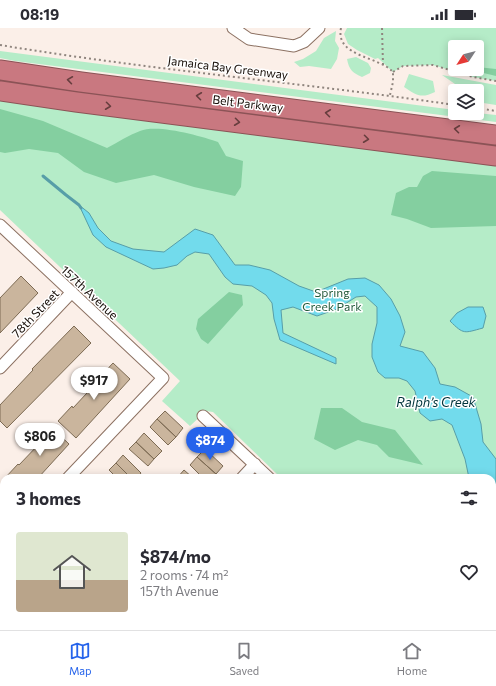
<!DOCTYPE html>
<meta charset="utf-8">
<style>
body{margin:0;font-family:Commissioner,sans-serif;background:#f2f2f3;color:#2b2b33;height:100vh;display:flex;flex-direction:column;font-size:15px;white-space:nowrap}
*{box-sizing:border-box;margin:0}
p{font-size:13px;color:#7c7c81}
.icon{flex:none;width:22px;height:22px;fill:none;stroke:currentColor;stroke-width:2;stroke-linecap:round;stroke-linejoin:round}
.map{position:relative;flex:1;overflow:hidden}
.side{position:absolute;left:0px;top:446px;width:496px;height:156px;display:flex;flex-direction:column;background:#fff;border-radius:12px 12px 0 0;box-shadow:0 2px 10px #0003}
.side>*{flex:none}
.needle{width:26px;rotate:234deg}
.tools{position:absolute;left:448px;top:12px;display:grid;gap:8px}
.tools a{display:grid;place-items:center;width:36px;height:36px;border-radius:4px;background:#fff;box-shadow:0 2px 10px #0003;font-size:20px}
.price{position:absolute;translate:-50% -34px;padding:0 9px;border-radius:14px;background:#fff;color:#222;font-size:13px;line-height:26px;filter:drop-shadow(0 1px 2px #0008)}
.price::after{content:'';position:absolute;left:50%;top:24px;width:12px;height:9px;margin-left:-6px;background:inherit;clip-path:polygon(0 0,100% 0,50% 100%)}
.price.on{background:#2563eb;color:#fff}
ul{padding:0;list-style:none}
li{display:flex;align-items:center;gap:12px;height:100px;padding:0 16px}
li+li{border-top:1px solid #e1e1e2}
li span{display:grid;place-items:center;flex:none;width:112px;height:80px;border-radius:4px;color:#555}
li>.icon{margin-inline-start:auto}
span .icon{width:48px;height:48px;fill:#fffc;stroke-width:1}
li b{font-size:17px}
h2{display:flex;justify-content:space-between;align-items:center;height:48px;padding:0 16px;font-size:17px}
.status{display:flex;justify-content:space-between;align-items:center;height:28px;padding:0 20px;background:#fff;direction:ltr}
.status svg{height:11px;fill:currentColor}
.dock{display:flex;justify-content:space-around;align-items:center;height:56px;border-top:1px solid #e1e1e2;background:#fff;font-size:11px;color:#7c7c81}
.dock a{display:grid;justify-items:center;gap:2px}
.dock .on{color:#2563eb}
.map>svg:first-child{display:block}
.green{fill:#b5ecc8;fill-rule:evenodd}
.forest{fill:#84cfa0}
.water{fill:#72dbec;stroke:#579ea8}
.lines{fill:none;stroke-linecap:round;stroke-linejoin:round}
.stream{stroke:#579ea8;stroke-width:3}
.building{fill:#cab59d;stroke:#7d6b54}
.street-casing{stroke:#8c7162;stroke-width:13}
.highway-casing{stroke:#8b5356;stroke-width:21}
.path{stroke:#8f857e;stroke-width:2;stroke-dasharray:2 3;stroke-linecap:butt}
.street{stroke:#fff;stroke-width:11}
.highway{stroke:#c97880;stroke-width:19}
.oneway{stroke:#673e3e}
.labels{text-anchor:middle;dominant-baseline:central;stroke-width:3;stroke-linejoin:round;paint-order:stroke}
.street-label{font-size:12px;fill:#170e08;stroke:#fff}
.park-label{font-size:12px;fill:#235a3b;stroke:#fff}
.water-label{font-size:13px;font-style:italic;fill:#00353c;stroke:#fff}
</style>
<div class="status"><b>08:19</b><svg viewBox="0 0 49 12"><path d="M0 12V9h3v3zM5 12V6h3v6zM10 12V3h3v9zM15 12V0h3v12zM26 1h20v11H26zM47 4h2v5h-2z"/></svg></div>
<div class="map">
<svg width="496" height="602" viewBox="0 0 496 602">
<rect width="100%" height="100%" fill="#fbefe8"/>
<!-- green -->
<path class="green" d="M347,0H496V53L473,49L433,37L403,38L393,44L378,30L375,31L357,22L348,16L344,6ZM455,19H477V41H455Z
M336,3L335,13L339,20L337,31L331,41L309,38L300,39L294,34L303,31L316,23L324,10Z
M0,23L455,82V85H477L496,87V94L15,33L0,30Z
M356,29L368,35L371,40L370,45L362,49C353,45 349,42 347,31Z
M409,46L433,53L435,64C421,71 416,67 404,59Z
M442,47L496,57V77L477,74V63H455V68L451,66L455,56Z
M0,62L496,128V602H291L295,598H492V450H281L213,384L206,383L190,398L162,373L180,353L0,182Z"/>
<!-- forest -->
<path class="forest" d="M477,39L496,41V48L467,41H477Z
M0,81L43,93L107,120C118,114 129,107 140,103C158,96 200,108 218,114L226,128L243,133L241,159L235,168L194,159L154,147L116,155L84,144L58,125L29,121L5,125L0,124Z
M432,143L496,148V198L431,200L407,191L391,187L396,165L409,159H417L423,148Z
M229,264L242,267L243,277L208,316L201,311L196,301L198,291Z
M321,380H342L362,394L395,402L423,437L389,429L377,417L358,412L335,422L314,411Z
M492,559L496,564V602H425V598H492Z
M341,598L366,600V602H336Z"/>
<!-- water -->
<path class="water" d="M79,177L89,185L98,200L111,213L133,221L164,224L195,201L213,207L235,237H249L270,242L299,258L316,264L348,251L365,250L379,257L391,271L400,288L405,304L400,318L423,324L435,340L440,356L455,359L473,369L481,396L483,414L496,431V470L492,468V450H469L465,431L452,397L442,391L430,393L420,385L415,363L407,353L399,350H385L378,344L372,329V316L377,295V279L365,268L356,269L337,281L317,288L293,279L281,282L283,305L336,330V336L280,312L274,291L272,275L266,267L252,258L233,256L225,249L209,226L195,224L187,228L177,237L164,240L153,241L106,219L93,207Z
M468,279H483L486,288L483,300C464,305 464,307 450,293L457,285Z"/>
<g class="lines">
<!-- stream -->
<path class="stream" d="M43,148L66,167L79,177L81,180"/>
</g>
<!-- building -->
<path class="building" d="M21,248L38,265L0,305V270Z
M74,298L91,315L7,400L0,393V377L33,342L32,341Z
M113,335L130,351L76,410L58,393L72,378L73,380L101,350L100,349Z
M165,383L183,400L176,409L157,391Z
M157,391L176,409L168,417L150,399Z
M52,400L69,416L38,450H5L18,436L19,437L40,415L38,414Z
M144,405L162,423L154,431L136,414Z
M136,414L154,431L148,438L129,421Z
M205,421L223,438L216,446L197,429Z
M123,427L141,445L137,450H131L116,435Z
M197,429L216,446L212,450H203L190,437Z
M116,435L131,450H117L109,442Z
M184,442L193,450H177Z
M0,459L4,463V486L0,490Z
M4,555V567L0,563V559Z
M37,598H47L44,602H41Z
M47,598H62L58,602H44Z
M62,598H74L76,600L75,602H58Z
M141,598H158L162,602H145Z
M158,598H171L167,602H162Z
M212,598H218L222,602H208Z
M229,598H245L242,602H233Z"/>
<g class="lines">
<!-- street casing -->
<g class="street-casing">
<path id="street" d="M233,0L249,11L294,18L304,14L319,0
M0,197L163,350L68,450
M0,340L72,264
M203,388L269,450
M242,450L255,436
M0,522L4,518
M100,602L104,598
M278,602L282,598"/>
</g>
<!-- highway casing -->
<g class="highway-casing">
<path id="highway" d="M0,42L81,54L496,107
M0,63L76,74L496,128"/>
</g>
<!-- path -->
<path class="path" d="M341,0C335,29 379,28 393,44V54L390,67
M382,0L383,37
M0,17C151,42 304,55 455,77
M393,44L403,38L433,37L473,49L496,53
M477,80L496,83"/>
<!-- street -->
<use href="#street" class="street"/>
<!-- highway -->
<use href="#highway" class="highway"/>
</g>
<!-- one-way arrows -->
<defs><path id="oneway-chevron" d="M-2-3.5L2.5 0L-2 3.5" fill="none" stroke-width="1.6" stroke-linecap="round" stroke-linejoin="round"/></defs>
<g class="oneway">
<use href="#oneway-chevron" transform="translate(70 52) rotate(-172)"/>
<use href="#oneway-chevron" transform="translate(199 68) rotate(-173)"/>
<use href="#oneway-chevron" transform="translate(108 78) rotate(7)"/>
<use href="#oneway-chevron" transform="translate(328 85) rotate(-173)"/>
<use href="#oneway-chevron" transform="translate(237 94) rotate(7)"/>
<use href="#oneway-chevron" transform="translate(457 101) rotate(-173)"/>
<use href="#oneway-chevron" transform="translate(366 111) rotate(7)"/>
</g>
<g class="labels">
<!-- street labels -->
<g class="street-label">
<text transform="translate(228 39) rotate(7)">Jamaica Bay Greenway</text>
<text transform="translate(248 75) rotate(7)">Belt Parkway</text>
<text transform="translate(90 264) rotate(43)">157th Avenue</text>
<text transform="translate(35 285) rotate(-46)">78th Street</text>
</g>
<!-- park labels -->
<g class="park-label">
<text x="332" y="264">Spring<tspan x="332" dy="14">Creek Park</tspan></text>
</g>
<!-- water labels -->
<g class="water-label">
<text x="436" y="374">Ralph’s Creek</text>
</g>
</g>
</svg>
<div class="tools">
<a><svg class="needle" viewBox="-14 -14 28 28"><path d="M0-13l5 13h-10z" fill="#e53935"/><path d="M0 13l5-13h-10z" fill="#7c7c81"/></svg></a>
<a><svg class="icon" aria-label="layers" viewBox="0 0 24 24"><path d="M12 4l9 5-9 5-9-5zM3 14l9 5 9-5"/></svg></a>
</div>
<b class="price" style="left:94px;top:373px">$917</b>
<b class="price" style="left:40px;top:429px">$806</b>
<b class="price on" style="left:210px;top:433px">$874</b>
<section class="side">
<h2>3 homes<svg class="icon" aria-label="filters" viewBox="0 0 24 24"><path d="M4 7h16M4 17h16"/><circle cx="9" cy="7" r="2"/><circle cx="15" cy="17" r="2"/></svg></h2>
<ul>
<li><span style="background:linear-gradient(#dfe7d0 60%,#b9a48a 0)"><svg class="icon" aria-label="home" viewBox="0 0 24 24"><path d="M3 11l9-7 9 7M6 9v11h12V9"/></svg></span><div><b>$874/mo</b><p>2 rooms · 74 m²</p><p>157th Avenue</p></div><svg class="icon" aria-label="heart" viewBox="0 0 24 24"><path d="M12 20l-8-8c-3-5 5-10 8-4 3-6 11-1 8 4z"/></svg></li>
</ul>
</section>
</div>
<nav class="dock">
<a class="on"><svg class="icon" aria-label="map" viewBox="0 0 24 24"><path d="M3 6l6-2 6 2 6-2v14l-6 2-6-2-6 2zM9 4v14M15 6v14"/></svg>Map</a>
<a><svg class="icon" aria-label="saved" viewBox="0 0 24 24"><path d="M7 4h10v16l-5-4-5 4z"/></svg>Saved</a>
<a><svg class="icon" aria-label="home" viewBox="0 0 24 24"><path d="M3 11l9-7 9 7M6 9v11h12V9"/></svg>Home</a>
</nav>
